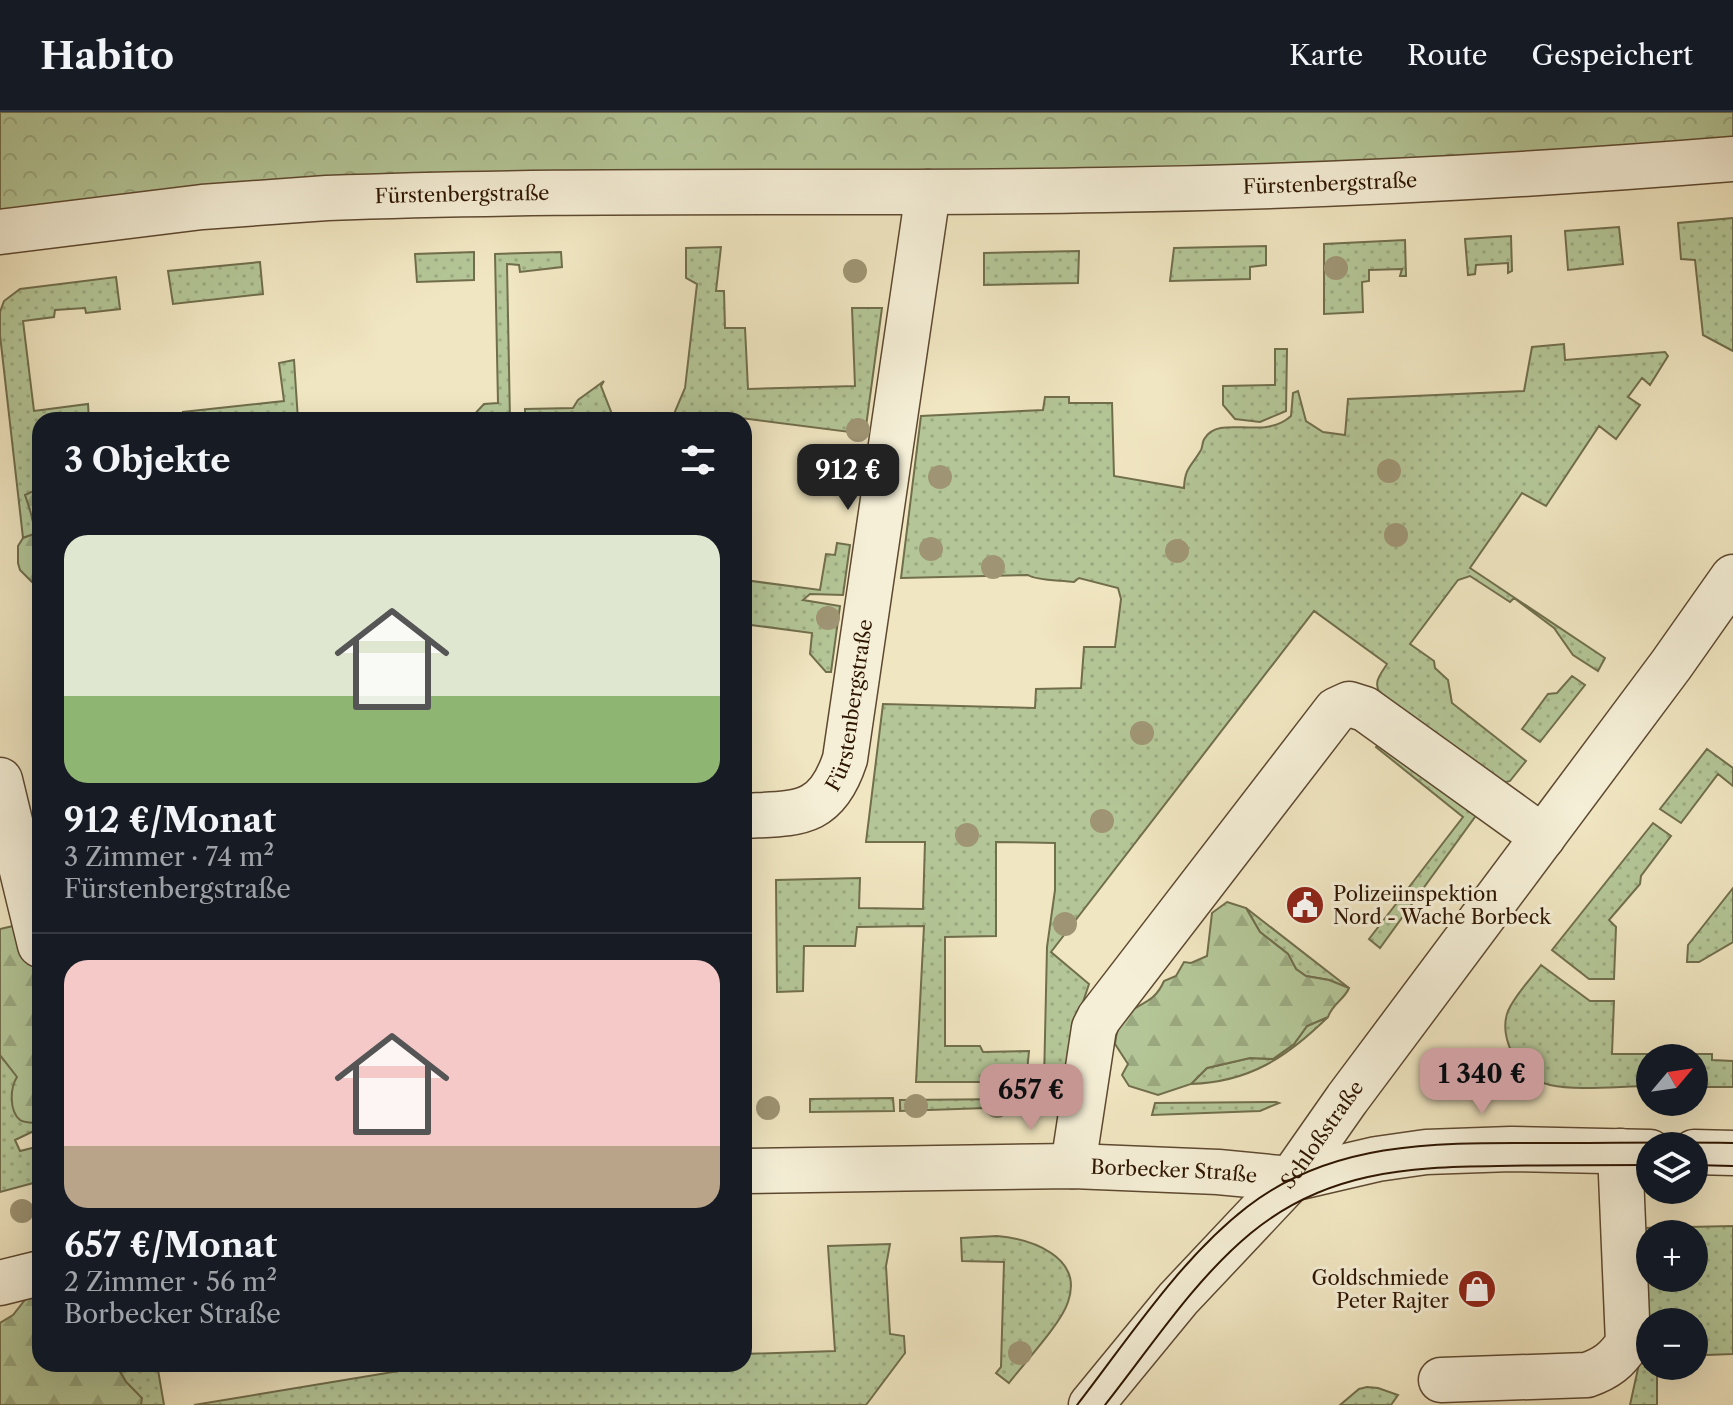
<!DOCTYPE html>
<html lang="de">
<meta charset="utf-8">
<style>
body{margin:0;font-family:"Libre Caslon Text",serif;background:#20242c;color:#f1f3f6;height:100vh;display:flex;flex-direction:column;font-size:30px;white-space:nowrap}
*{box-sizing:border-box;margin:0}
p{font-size:26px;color:#9ea1a6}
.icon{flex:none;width:44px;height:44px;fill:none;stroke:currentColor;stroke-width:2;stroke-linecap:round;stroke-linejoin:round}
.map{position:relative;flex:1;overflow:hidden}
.panel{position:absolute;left:32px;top:300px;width:720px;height:960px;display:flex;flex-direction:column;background:#171b24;border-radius:24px;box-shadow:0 8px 32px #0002}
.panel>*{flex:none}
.needle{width:52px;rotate:61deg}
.buttons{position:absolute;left:1636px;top:932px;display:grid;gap:16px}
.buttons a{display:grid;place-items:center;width:72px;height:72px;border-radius:50%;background:#171b24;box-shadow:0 8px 32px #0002;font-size:40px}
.price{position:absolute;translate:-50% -68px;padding:0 18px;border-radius:16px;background:#c59692;color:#111;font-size:26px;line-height:52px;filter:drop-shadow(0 2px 4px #0008)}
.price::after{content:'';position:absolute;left:50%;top:48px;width:24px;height:18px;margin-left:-12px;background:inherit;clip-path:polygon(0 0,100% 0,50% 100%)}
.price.on{background:#222;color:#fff}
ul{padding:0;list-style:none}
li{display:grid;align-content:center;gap:16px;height:424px;padding:0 32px}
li+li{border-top:2px solid #363941}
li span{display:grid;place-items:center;height:248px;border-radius:24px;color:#555}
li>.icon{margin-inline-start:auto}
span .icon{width:144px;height:144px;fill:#fffc;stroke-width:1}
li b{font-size:34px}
h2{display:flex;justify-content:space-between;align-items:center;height:96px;padding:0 32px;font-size:34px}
header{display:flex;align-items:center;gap:48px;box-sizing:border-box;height:112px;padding:0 40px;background:#171b24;border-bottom:2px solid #363941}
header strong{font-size:38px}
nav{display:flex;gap:44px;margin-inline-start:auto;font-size:28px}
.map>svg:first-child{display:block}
.grass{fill:url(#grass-dots);stroke:#716e4c;stroke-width:2;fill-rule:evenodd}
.forest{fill:url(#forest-firs);stroke:#716e4c;stroke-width:2}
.park{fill:url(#park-crowns);stroke:#716e4c;stroke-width:2}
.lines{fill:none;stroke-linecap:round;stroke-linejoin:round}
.minor-casing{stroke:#5e4930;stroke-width:47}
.minor{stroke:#f5efd7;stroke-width:44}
.tram{stroke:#2e1500;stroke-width:2}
.tree{fill:#9f9574}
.labels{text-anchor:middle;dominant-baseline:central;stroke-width:6;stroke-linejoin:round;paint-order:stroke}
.street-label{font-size:20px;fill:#2e1500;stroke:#f5efd7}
.poi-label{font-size:20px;fill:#2e1500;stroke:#f5efd7;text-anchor:start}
</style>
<header>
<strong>Habito</strong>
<nav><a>Karte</a><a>Route</a><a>Gespeichert</a></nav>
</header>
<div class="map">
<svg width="1733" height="1293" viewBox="0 0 1733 1293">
<defs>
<pattern id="grass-dots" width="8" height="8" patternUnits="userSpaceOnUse" patternTransform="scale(2)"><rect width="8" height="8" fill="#b4c697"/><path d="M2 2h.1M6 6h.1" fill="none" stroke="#9ba980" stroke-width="1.8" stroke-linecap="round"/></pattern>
<pattern id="forest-firs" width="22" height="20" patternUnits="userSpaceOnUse" patternTransform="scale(2)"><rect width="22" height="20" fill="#b4c697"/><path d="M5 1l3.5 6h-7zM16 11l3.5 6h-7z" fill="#9ba980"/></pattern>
<pattern id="park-crowns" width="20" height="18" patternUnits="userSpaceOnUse" patternTransform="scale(2)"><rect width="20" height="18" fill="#b4c697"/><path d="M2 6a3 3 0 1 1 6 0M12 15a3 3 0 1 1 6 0" fill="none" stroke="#9ba980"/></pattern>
</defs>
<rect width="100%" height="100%" fill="#f0e6c1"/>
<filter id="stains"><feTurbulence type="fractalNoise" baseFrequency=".0025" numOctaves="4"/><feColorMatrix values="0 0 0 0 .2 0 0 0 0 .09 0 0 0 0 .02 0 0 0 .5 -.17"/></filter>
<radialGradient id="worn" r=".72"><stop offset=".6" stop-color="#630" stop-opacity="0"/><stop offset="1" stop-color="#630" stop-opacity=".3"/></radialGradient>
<!-- grass -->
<path class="grass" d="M1733,106V239L1703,223L1695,148L1681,147L1678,111Z
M1619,115L1623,152L1568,158L1565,119Z
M1511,124L1512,159L1508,161V151L1476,153L1475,162L1468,163L1465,127Z
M1405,128L1406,164H1400L1402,157L1369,158V169L1362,170L1363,200L1324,202V132Z
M1266,134V153L1250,155V167L1170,169L1174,136Z
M721,135L716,179H724L725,216H745L748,277L855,274L852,196H882L865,322L741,306L525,308V297L573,296L578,288L604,269L601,274L612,302H674L685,276L697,172L686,166V136Z
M1079,139L1078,171L984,173V141Z
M474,140V168L417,170L415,142Z
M561,140L562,155L520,160L519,153L507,152L510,308H469L484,292L498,291L495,142Z
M260,150L263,182L173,192L168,159Z
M116,165L120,197L86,201L85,196L55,198L54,205L23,209L34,299L88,292L89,308H40V376L26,383C30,395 35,411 34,422L23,426L0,223V200L4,189L20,177Z
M1564,232L1565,248L1665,240L1668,244L1650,273L1642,266L1628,285L1640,293L1616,327L1599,314L1546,394L1522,381L1470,456L1605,546L1598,559L1573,543L1554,516L1514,486L1510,490L1470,464L1458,468L1410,532L1434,549L1435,556L1448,568L1452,591L1526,649L1510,669L1503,671L1380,582C1373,570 1380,563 1387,552L1314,499L1051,840L1089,872L1081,896L1068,973L1044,969L1047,835L1055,778V731L996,730V824L945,825V934H980L983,940L1029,939L1026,970H916L924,814L857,815L855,834H804L803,879L777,880L776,768L860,766L859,796L923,797L925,730H866L883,592L1035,596L1036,577L1081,576L1084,535H1115L1121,487L1118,476L1079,466L1074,470C1061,468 1037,469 1028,463L901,466L921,304L1043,298L1045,285H1069V291H1112L1114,364L1184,376C1185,355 1191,355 1201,338C1203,334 1202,329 1205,326C1220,302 1264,329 1291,304L1293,281L1298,279L1306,309L1323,320L1345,323L1348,287L1524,279L1532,235Z
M1275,237H1287L1286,299L1260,310L1235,307L1223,293V274L1275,273Z
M294,248L298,308H184L183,300L284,289L279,251Z
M837,431L850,433L843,483L810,482L803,488L840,494L831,560H826L810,542L812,521L744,512V468L820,478L826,442L835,443Z
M1572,564L1585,573L1540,630L1522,617L1548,582L1557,581Z
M1380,630L1480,698L1380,836L1369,827L1463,705L1376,635Z
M1707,637L1733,656V674L1718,662L1681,711L1660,697Z
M1653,711L1671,724L1641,764L1640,772L1609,808L1616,815L1614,867H1589L1552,838Z
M1733,776V830L1699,850H1687L1688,833Z
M1246,796L1349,876L1329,868L1306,864L1296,857L1288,842L1260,820Z
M0,817L40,982V1016L15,1028L20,1039L40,1034V1067L37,1070L0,1080Z
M1541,853L1590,889H1614L1612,942H1712V948L1733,949V975H1694V946H1650V974C1621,974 1577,979 1550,973C1521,967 1497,927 1508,899C1515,883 1530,868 1541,853Z
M1328,905C1287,945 1250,970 1191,972L1207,956L1250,946L1273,947L1294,932L1307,914Z
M893,986L894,999L810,1000V987Z
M1014,987L1015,995L900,999V988Z
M1276,990L1279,991L1260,999L1152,1003L1155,991Z
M1733,1114V1242L1707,1243L1694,1231V1210H1650V1244L1645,1255L1657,1258V1293H1630L1639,1252L1642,1116ZM1650,1122H1694V1166H1650Z
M997,1124C1030,1127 1084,1144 1068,1190C1061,1212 1024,1251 1009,1271L996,1261L1001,1255L1004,1150L962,1149L961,1126Z
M890,1132L886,1154L890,1222L904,1224L905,1241L866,1293H194L441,1252H744V1242L835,1239L828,1134Z
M124,1252H157L164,1293H141V1286L126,1270L120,1259Z
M1367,1275L1378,1276L1398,1283L1391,1293H1340L1359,1277Z"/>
<!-- forest -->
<path class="forest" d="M40,376V478L20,458L18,451V434L23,426L34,422C35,410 29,395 25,383Z
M40,782V870L35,873L40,886V1011C34,1010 26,1012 20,1008C9,999 10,976 17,965L0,943V817L17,813Z
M1227,790L1246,796L1260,820L1288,842L1296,857L1306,864L1329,868L1349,876C1344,888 1333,891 1328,905L1307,914L1294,932L1273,947L1250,946L1207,956L1191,972L1158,983L1129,974L1122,963L1128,952L1115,932C1120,884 1149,904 1164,869L1176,864L1184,850L1191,851L1207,844L1212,801Z
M28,1184L40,1185V1252H124L120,1260L126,1270L142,1286L141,1293H0V1211L13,1203Z"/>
<!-- park -->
<path class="park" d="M0,0H1733V46L1105,78L0,120Z"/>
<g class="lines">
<!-- minor casing -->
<g class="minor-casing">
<g id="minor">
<path id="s1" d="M0,120L202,95L327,86C586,76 845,83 1104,78C1314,75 1524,64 1733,47"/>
<path d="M0,668L40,833"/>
<path id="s2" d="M744,704C798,701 826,705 845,647L928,80"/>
<path d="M1694,1040L1733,1041"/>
<path d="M1073,1054L1094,916L1099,906L1336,598L1349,592L1365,597L1543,725"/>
<path id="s3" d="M744,1059L1073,1054L1218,1060L1291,1067L1377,1047L1426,1040L1511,1037L1650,1040"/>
<path d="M0,1171L40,1161"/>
<path d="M1441,1268L1587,1263C1607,1256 1617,1248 1628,1231L1620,1039"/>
<path id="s4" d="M1091,1293L1178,1187L1291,1067L1347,987L1671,553L1733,465"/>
</g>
</g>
<!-- minor -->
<use href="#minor" class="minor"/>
<!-- tram -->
<path class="tram" d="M1694,1053L1733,1054
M1077,1293C1129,1226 1180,1147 1247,1095C1337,1025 1449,1031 1556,1031C1615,1031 1674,1030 1733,1031
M1105,1293C1151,1235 1194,1168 1251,1121C1325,1060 1406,1055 1498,1054C1548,1053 1599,1053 1650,1053"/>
</g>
<!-- trees -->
<g class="tree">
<circle cx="1336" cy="156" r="12"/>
<circle cx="855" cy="159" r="12"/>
<circle cx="858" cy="318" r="12"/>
<circle cx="1389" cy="359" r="12"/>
<circle cx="940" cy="365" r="12"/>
<circle cx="1396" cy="423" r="12"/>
<circle cx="931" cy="437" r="12"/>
<circle cx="1177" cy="439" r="12"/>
<circle cx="993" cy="455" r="12"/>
<circle cx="828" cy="506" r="12"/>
<circle cx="1142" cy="621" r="12"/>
<circle cx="1102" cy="709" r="12"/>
<circle cx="967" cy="723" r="12"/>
<circle cx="1065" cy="812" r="12"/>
<circle cx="916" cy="994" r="12"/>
<circle cx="997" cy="994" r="12"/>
<circle cx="768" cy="996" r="12"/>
<circle cx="22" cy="1099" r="12"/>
<circle cx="1020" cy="1241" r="12"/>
</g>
<!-- icons -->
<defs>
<g id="civic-disc" transform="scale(2)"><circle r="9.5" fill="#8f2418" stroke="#f5efd7"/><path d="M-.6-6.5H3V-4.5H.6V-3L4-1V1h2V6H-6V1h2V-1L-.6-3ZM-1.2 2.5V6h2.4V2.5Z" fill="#fff"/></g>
<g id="shop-disc" transform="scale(2)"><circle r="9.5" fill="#8f2418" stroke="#f5efd7"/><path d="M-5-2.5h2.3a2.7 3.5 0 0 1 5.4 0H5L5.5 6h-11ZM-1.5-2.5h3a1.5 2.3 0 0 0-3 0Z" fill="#fff"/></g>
</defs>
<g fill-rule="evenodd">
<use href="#civic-disc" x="1305" y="793"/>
<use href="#shop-disc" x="1477" y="1177"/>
</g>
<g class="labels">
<!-- street labels -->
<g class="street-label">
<text stroke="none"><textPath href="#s1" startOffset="1332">Fürstenbergstraße</textPath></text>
<text stroke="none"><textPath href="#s1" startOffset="464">Fürstenbergstraße</textPath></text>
<text stroke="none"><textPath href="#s2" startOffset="182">Fürstenbergstraße</textPath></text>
<text stroke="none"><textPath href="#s4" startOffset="356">Schloßstraße</textPath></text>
<text stroke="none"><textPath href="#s3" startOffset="430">Borbecker Straße</textPath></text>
</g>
<!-- poi labels -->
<g class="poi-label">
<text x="1333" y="782">Polizeiinspektion<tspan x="1333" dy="23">Nord - Wache Borbeck</tspan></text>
<text x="1449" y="1166" text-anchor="end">Goldschmiede<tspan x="1449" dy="23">Peter Rajter</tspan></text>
</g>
</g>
<rect width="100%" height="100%" filter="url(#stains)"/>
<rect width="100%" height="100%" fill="url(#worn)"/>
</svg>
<div class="buttons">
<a><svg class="needle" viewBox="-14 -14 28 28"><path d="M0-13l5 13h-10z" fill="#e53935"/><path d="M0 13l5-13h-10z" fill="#9ea1a6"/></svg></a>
<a><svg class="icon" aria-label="layers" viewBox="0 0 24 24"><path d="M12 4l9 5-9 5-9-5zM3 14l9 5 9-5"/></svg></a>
<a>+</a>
<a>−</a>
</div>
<b class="price on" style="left:848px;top:400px">912 €</b>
<b class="price" style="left:1482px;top:1004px">1 340 €</b>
<b class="price" style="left:1031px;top:1020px">657 €</b>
<section class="panel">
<h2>3 Objekte<svg class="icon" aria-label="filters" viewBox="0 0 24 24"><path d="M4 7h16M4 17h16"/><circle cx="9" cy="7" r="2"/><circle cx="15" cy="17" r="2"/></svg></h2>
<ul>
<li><span style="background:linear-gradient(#dfe7d0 65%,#8fb573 0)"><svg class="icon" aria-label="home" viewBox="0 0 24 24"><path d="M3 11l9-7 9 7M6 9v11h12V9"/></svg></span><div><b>912 €/Monat</b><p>3 Zimmer · 74 m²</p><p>Fürstenbergstraße</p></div></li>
<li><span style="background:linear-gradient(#f6c9c9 75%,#b9a48a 0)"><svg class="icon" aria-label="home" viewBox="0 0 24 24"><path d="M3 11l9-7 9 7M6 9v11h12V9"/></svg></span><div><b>657 €/Monat</b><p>2 Zimmer · 56 m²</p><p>Borbecker Straße</p></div></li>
</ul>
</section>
</div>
